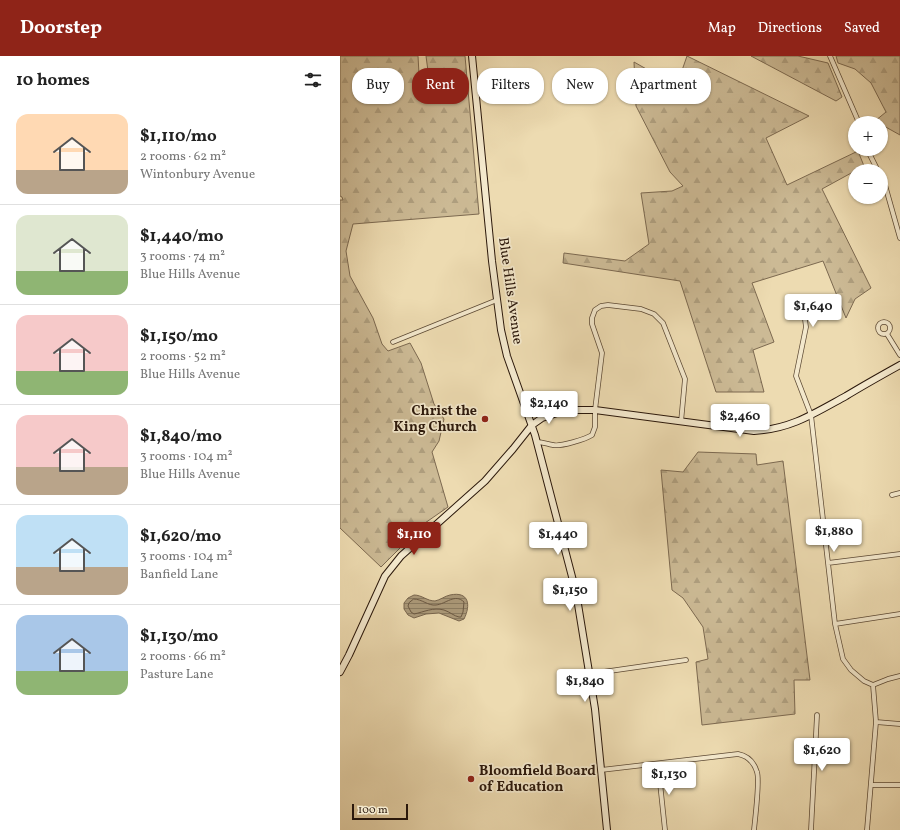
<!DOCTYPE html>
<meta charset="utf-8">
<style>
body{margin:0;font-family:Vollkorn,serif;background:#f2f2f2;color:#222;height:100vh;display:flex;flex-direction:column;font-size:15px;white-space:nowrap}
*{box-sizing:border-box;margin:0}
p{font-size:13px;color:#767676}
.icon{flex:none;width:22px;height:22px;fill:none;stroke:currentColor;stroke-width:2;stroke-linecap:round;stroke-linejoin:round}
.map{position:relative;flex:1;overflow:hidden}
.details{display:flex;flex-direction:column;background:#fff;width:340px}
.details>*{flex:none}
.banner{position:absolute;left:12px;top:12px;width:380px;height:36px;display:flex;gap:8px}
.buttons{position:absolute;left:508px;top:60px;display:grid;gap:8px}
.buttons a{display:grid;place-items:center;width:40px;height:40px;border-radius:50%;background:#fff;box-shadow:0 1px 3px #0004;font-size:20px}
.scale{position:absolute;left:12px;bottom:10px;width:56px;box-sizing:border-box;padding-left:4px;border:2px solid #2b180b;border-top:0;font-size:11px;line-height:14px;white-space:nowrap;color:#2b180b;-webkit-text-stroke:3px #f3e8cc;paint-order:stroke}
.price{position:absolute;translate:-50% -34px;padding:0 9px;border-radius:4px;background:#fff;color:#222;font-size:13px;line-height:26px;filter:drop-shadow(0 1px 2px #0008)}
.price::after{content:'';position:absolute;left:50%;top:24px;width:12px;height:9px;margin-left:-6px;background:inherit;clip-path:polygon(0 0,100% 0,50% 100%)}
.price.on{background:#8f2418;color:#fff}
ul{padding:0;list-style:none}
li{display:flex;align-items:center;gap:12px;height:100px;padding:0 16px}
li+li{border-top:1px solid #e0e0e0}
li span{display:grid;place-items:center;flex:none;width:112px;height:80px;border-radius:12px;color:#555}
li>.icon{margin-inline-start:auto}
span .icon{width:48px;height:48px;fill:#fffc;stroke-width:1}
li b{font-size:17px}
h2{display:flex;justify-content:space-between;align-items:center;height:48px;padding:0 16px;font-size:17px}
.tag{padding:0 14px;border-radius:16px;background:#fff;box-shadow:0 1px 3px #0004;font-size:14px;line-height:36px}
.tag.on{background:#8f2418;color:#fff}
header{display:flex;align-items:center;gap:24px;box-sizing:border-box;height:56px;padding:0 20px;background:#8f2418;color:#fff}
header strong{font-size:19px}
nav{display:flex;gap:22px;margin-inline-start:auto;font-size:14px}
main{display:flex;flex:1;min-height:0}
.map>svg:first-child{display:block}
.forest{fill:url(#forest-firs);stroke:#7c6950}
.water{fill:url(#water-rules);stroke:#78654d}
.lines{fill:none;stroke-linecap:round;stroke-linejoin:round}
.shore{stroke:#6b5842;stroke-width:1}
.minor-casing{stroke:#5c4934;stroke-width:5.5}
.secondary-casing{stroke:#2b180b;stroke-width:8}
.minor{stroke:#f3e8cc;stroke-width:4}
.secondary{stroke:#f3e8cc;stroke-width:6}
.poi-dot{fill:#8f2418;stroke:#f3e8cc;stroke-width:1.5}
.labels{text-anchor:middle;dominant-baseline:central;stroke-width:3.5;stroke-linejoin:round;paint-order:stroke}
.street-label{font-size:14px;fill:#2b180b;stroke:#f3e8cc}
.poi-label{font-size:14px;font-weight:bold;fill:#2b180b;stroke:#f3e8cc;text-anchor:end}
</style>
<header>
<strong>Doorstep</strong>
<nav><a>Map</a><a>Directions</a><a>Saved</a></nav>
</header>
<main>
<section class="details">
<h2>10 homes<svg class="icon" aria-label="filters" viewBox="0 0 24 24"><path d="M4 7h16M4 17h16"/><circle cx="9" cy="7" r="2"/><circle cx="15" cy="17" r="2"/></svg></h2>
<ul>
<li><span style="background:linear-gradient(#ffd9b3 70%,#b9a48a 0)"><svg class="icon" aria-label="home" viewBox="0 0 24 24"><path d="M3 11l9-7 9 7M6 9v11h12V9"/></svg></span><div><b>$1,110/mo</b><p>2 rooms · 62 m²</p><p>Wintonbury Avenue</p></div></li>
<li><span style="background:linear-gradient(#dfe7d0 70%,#8fb573 0)"><svg class="icon" aria-label="home" viewBox="0 0 24 24"><path d="M3 11l9-7 9 7M6 9v11h12V9"/></svg></span><div><b>$1,440/mo</b><p>3 rooms · 74 m²</p><p>Blue Hills Avenue</p></div></li>
<li><span style="background:linear-gradient(#f6c9c9 70%,#8fb573 0)"><svg class="icon" aria-label="home" viewBox="0 0 24 24"><path d="M3 11l9-7 9 7M6 9v11h12V9"/></svg></span><div><b>$1,150/mo</b><p>2 rooms · 52 m²</p><p>Blue Hills Avenue</p></div></li>
<li><span style="background:linear-gradient(#f6c9c9 65%,#b9a48a 0)"><svg class="icon" aria-label="home" viewBox="0 0 24 24"><path d="M3 11l9-7 9 7M6 9v11h12V9"/></svg></span><div><b>$1,840/mo</b><p>3 rooms · 104 m²</p><p>Blue Hills Avenue</p></div></li>
<li><span style="background:linear-gradient(#bfe0f5 65%,#b9a48a 0)"><svg class="icon" aria-label="home" viewBox="0 0 24 24"><path d="M3 11l9-7 9 7M6 9v11h12V9"/></svg></span><div><b>$1,620/mo</b><p>3 rooms · 104 m²</p><p>Banfield Lane</p></div></li>
<li><span style="background:linear-gradient(#a9c7e8 70%,#8fb573 0)"><svg class="icon" aria-label="home" viewBox="0 0 24 24"><path d="M3 11l9-7 9 7M6 9v11h12V9"/></svg></span><div><b>$1,130/mo</b><p>2 rooms · 66 m²</p><p>Pasture Lane</p></div></li>
</ul>
</section>
<div class="map">
<svg width="560" height="774" viewBox="0 0 560 774">
<defs>
<pattern id="forest-firs" width="22" height="20" patternUnits="userSpaceOnUse"><rect width="22" height="20" fill="#ccba95"/><path d="M5 1l3.5 6h-7zM16 11l3.5 6h-7z" fill="#af9f7f"/></pattern>
<pattern id="water-rules" width="6" height="5" patternUnits="userSpaceOnUse"><rect width="6" height="5" fill="#ab9979"/><path d="M0 2.5h6" fill="none" stroke="#8b7c61"/></pattern>
</defs>
<rect width="100%" height="100%" fill="#eddbb1"/>
<filter id="stains"><feTurbulence type="fractalNoise" baseFrequency=".005" numOctaves="4"/><feColorMatrix values="0 0 0 0 .2 0 0 0 0 .09 0 0 0 0 .02 0 0 0 .5 -.17"/></filter>
<radialGradient id="worn" r=".72"><stop offset=".6" stop-color="#630" stop-opacity="0"/><stop offset="1" stop-color="#630" stop-opacity=".3"/></radialGradient>
<!-- forest -->
<path class="forest" d="M0,0H78L79,18L88,15L86,0H125L139,158L13,168L6,195L10,220L33,262L42,288L48,295L70,287L81,307L94,348L104,363L99,385L92,396L108,451L85,467L41,511L0,472V144H3L2,141L0,140Z
M347,0L469,60L426,82L447,129L518,95L524,110L482,133L531,232L515,243L506,262L483,205L412,227L434,286L413,294L424,336H376L340,225L223,207L224,197L285,205L309,188L301,137L332,135L343,130L330,116L296,50L294,6L324,23H339Z
M411,0H458L488,7L502,41L496,45Z
M496,0H560V79L535,65L546,56L531,27L515,13L498,7Z
M358,396L416,398L417,409L443,405L470,624H454L455,658L362,669L356,606L368,603L363,571L343,542L332,534L321,414L343,416Z"/>
<!-- water -->
<path class="water" d="M74,539C82,539 87,545 95,545C100,544 105,540 110,539C129,535 131,549 124,563L119,565L99,557L86,558L74,562L68,559L64,553V547L68,542Z"/>
<g class="lines">
<!-- shore -->
<path class="shore" d="M74,543C82,543 88,550 96,549C106,548 115,537 124,546L123,556L121,561H119C114,560 110,556 104,554C93,551 84,556 74,558L71,556L68,550L69,547Z"/>
<!-- minor casing -->
<g class="minor-casing">
<path id="minor" d="M490,0L519,67
M527,93L538,115
M541,122L545,129L560,182
M464,256L458,253L455,248L457,243L461,241L466,243C468,248 467,252 464,256L466,271L456,320L471,359L495,568L503,603L511,614L524,625L533,629L548,623L560,620
M538 272a6 6 0 1 1 12 0a6 6 0 1 1-12 0Z
M547,278L560,299
M53,286L157,244
M197,386C203,386 207,388 213,389C220,391 246,383 252,379L255,371V354L262,297L252,268V262L255,254L261,250L268,249L301,253L314,258L323,267L345,323L341,366
M552,439L560,437
M488,507L560,498
M495,568L560,558
M249,618L346,604
M536,666L560,668
M318,708L325,774
M261,714L398,698C408,700 414,706 417,716C420,725 415,763 414,774
M531,729H560
M471,774L477,659
M527,774L536,666L533,629"/>
</g>
<!-- secondary casing -->
<g class="secondary-casing">
<path id="secondary" d="M132,0L152,205L161,274L167,300L195,379L236,536L255,653L267,774
M0,616L9,599L45,520L61,500L145,425L173,393L192,369L202,362L226,354H255L414,375C451,373 475,357 506,340C524,329 542,319 560,309"/>
</g>
<!-- minor -->
<use href="#minor" class="minor"/>
<!-- secondary -->
<use href="#secondary" class="secondary"/>
</g>
<!-- markers -->
<g class="poi-dot">
<circle cx="145" cy="363" r="4"/>
<circle cx="131" cy="723" r="4"/>
</g>
<g class="labels">
<!-- street labels -->
<g class="street-label">
<text transform="translate(170 235) rotate(82)">Blue Hills Avenue</text>
</g>
<!-- poi labels -->
<g class="poi-label">
<text x="137" y="355">Christ the<tspan x="137" dy="16">King Church</tspan></text>
<text x="139" y="715" text-anchor="start">Bloomfield Board<tspan x="139" dy="16">of Education</tspan></text>
</g>
</g>
<rect width="100%" height="100%" filter="url(#stains)"/>
<rect width="100%" height="100%" fill="url(#worn)"/>
</svg>
<div class="buttons">
<a>+</a>
<a>−</a>
</div>
<div class="scale">100 m</div>
<b class="price" style="left:473px;top:272px">$1,640</b>
<b class="price" style="left:209px;top:369px">$2,140</b>
<b class="price" style="left:400px;top:382px">$2,460</b>
<b class="price" style="left:494px;top:497px">$1,880</b>
<b class="price on" style="left:74px;top:500px">$1,110</b>
<b class="price" style="left:218px;top:500px">$1,440</b>
<b class="price" style="left:230px;top:556px">$1,150</b>
<b class="price" style="left:245px;top:647px">$1,840</b>
<b class="price" style="left:482px;top:716px">$1,620</b>
<b class="price" style="left:329px;top:740px">$1,130</b>
<div class="banner">
<a class="tag">Buy</a>
<a class="tag on">Rent</a>
<a class="tag">Filters</a>
<a class="tag">New</a>
<a class="tag">Apartment</a>
</div>
</div>
</main>
